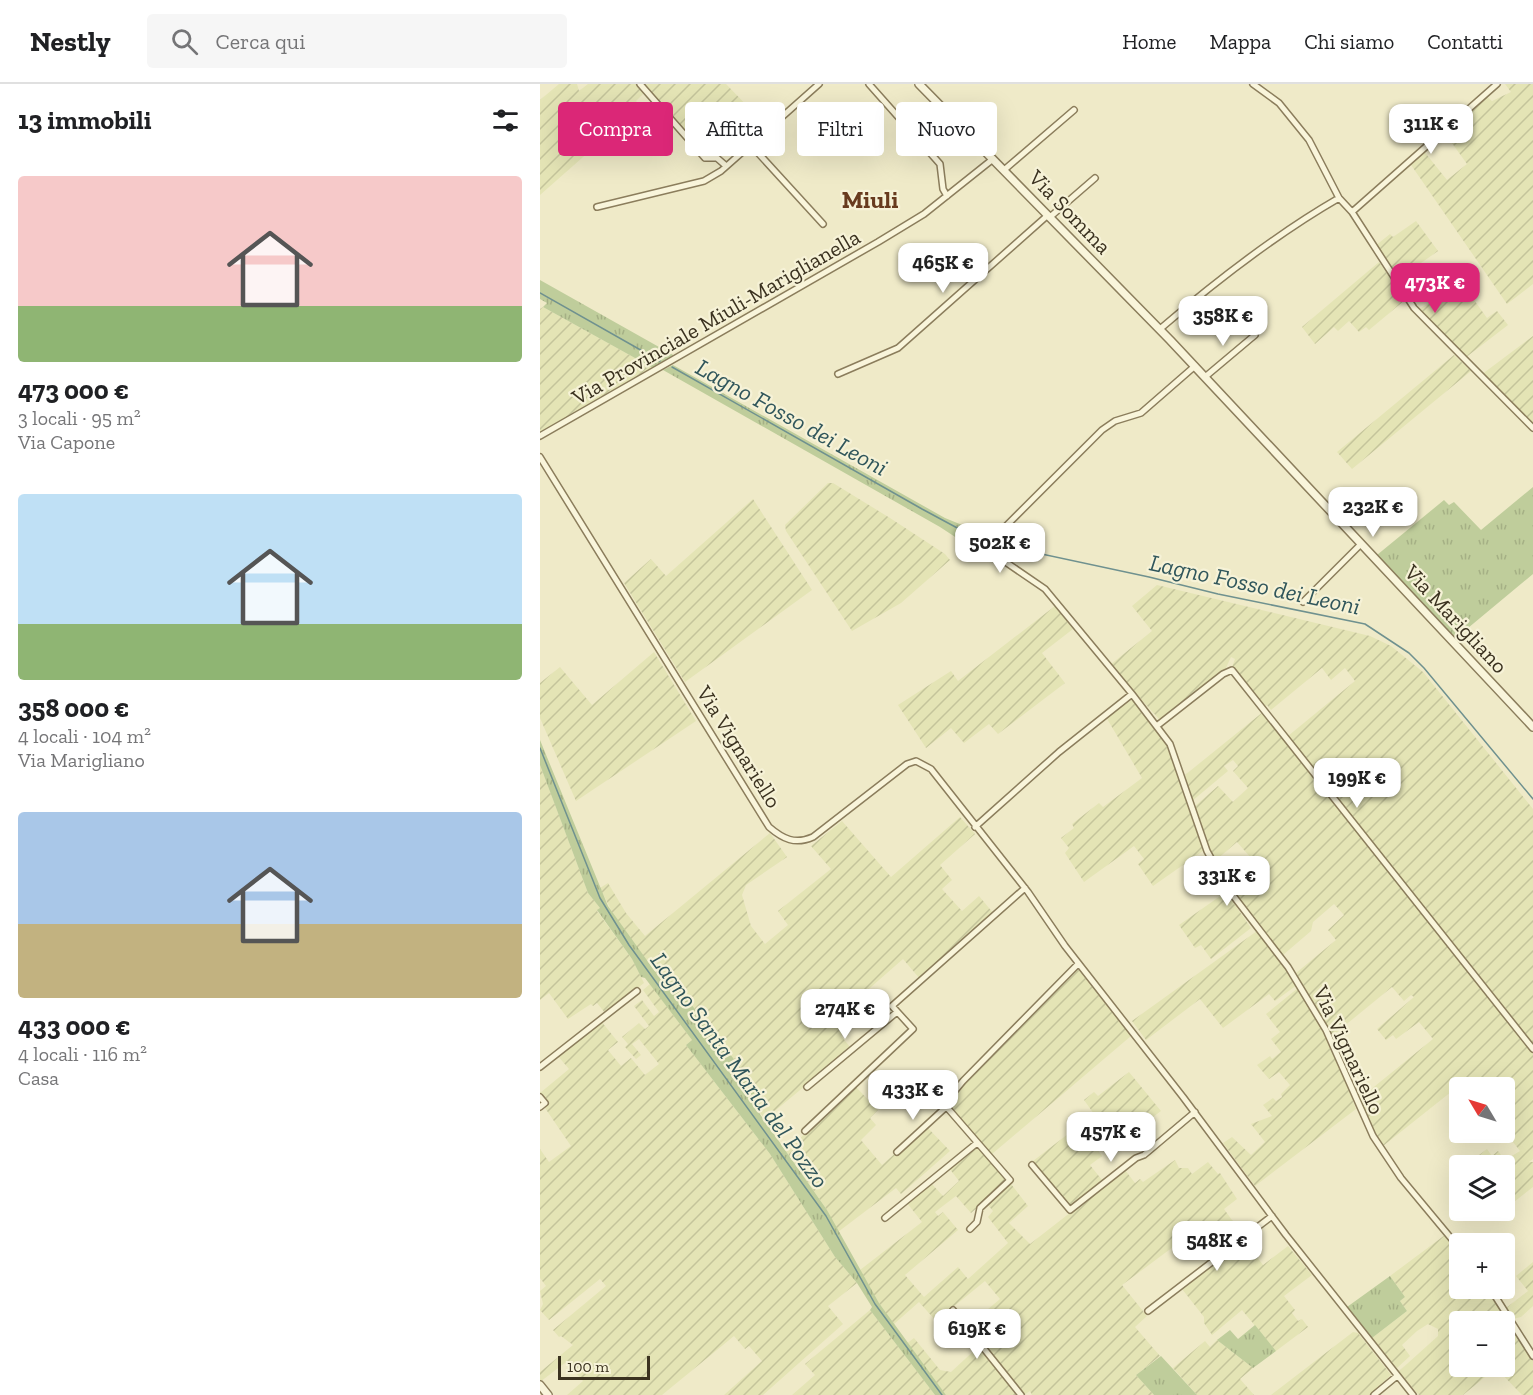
<!DOCTYPE html>
<html lang="it">
<meta charset="utf-8">
<style>
body{margin:0;font-family:"Zilla Slab",serif;background:#f6f6f6;color:#202124;height:100vh;display:flex;flex-direction:column;font-size:22px;white-space:nowrap}
*{box-sizing:border-box;margin:0}
p{font-size:20px;color:#757577}
.icon{flex:none;width:33px;height:33px;fill:none;stroke:currentColor;stroke-width:2;stroke-linecap:round;stroke-linejoin:round}
.map{position:relative;flex:1;overflow:hidden}
.sheet{display:flex;flex-direction:column;background:#fff;width:540px}
.sheet>*{flex:none}
.guide{position:absolute;left:18px;top:18px;width:570px;height:54px;display:flex;gap:12px}
.needle{width:39px;rotate:308deg}
.fabs{position:absolute;left:909px;top:993px;display:grid;gap:12px}
.fabs a{display:grid;place-items:center;width:66px;height:66px;border-radius:6px;background:#fff;box-shadow:0 6px 24px #0002;font-size:30px}
.scale{position:absolute;left:18px;bottom:15px;width:92px;box-sizing:border-box;padding-left:6px;border:3px solid #3b3220;border-top:0;font-size:16px;line-height:21px;white-space:nowrap;color:#3b3220;-webkit-text-stroke:4px #f6f2d7;paint-order:stroke}
.price{position:absolute;translate:-50% -51px;padding:0 14px;border-radius:12px;background:#fff;color:#222;font-size:20px;line-height:39px;filter:drop-shadow(0 2px 3px #0008)}
.price::after{content:'';position:absolute;left:50%;top:36px;width:18px;height:14px;margin-left:-9px;background:inherit;clip-path:polygon(0 0,100% 0,50% 100%)}
.price.active{background:#db2777;color:#fff}
ul{padding:0;list-style:none}
li{display:grid;align-content:center;gap:12px;height:318px;padding:0 18px}
li span{display:grid;place-items:center;height:186px;border-radius:6px;color:#555}
li>.icon{margin-inline-start:auto}
span .icon{width:108px;height:108px;fill:#fffc;stroke-width:1}
li b{font-size:26px}
h2{display:flex;justify-content:space-between;align-items:center;height:72px;padding:0 18px;font-size:26px}
.pill{padding:0 21px;border-radius:6px;background:#fff;box-shadow:0 6px 24px #0002;font-size:21px;line-height:54px}
.pill.active{background:#db2777;color:#fff}
header{display:flex;align-items:center;gap:36px;box-sizing:border-box;height:84px;padding:0 30px;background:#fff;border-bottom:2px solid #e0e0e0}
header strong{font-size:28px}
nav{display:flex;gap:33px;margin-inline-start:auto;font-size:21px}
.search{width:420px;height:54px;background:#f6f6f6;display:flex;align-items:center;gap:15px;box-sizing:border-box;padding:0 21px;border-radius:6px;color:#757577;font-size:22px}
main{display:flex;flex:1;min-height:0}
.map>svg:first-child{display:block}
.farmland{fill:url(#farmland-furrows);fill-rule:evenodd}
.grass{fill:url(#grass-tufts)}
.lines{fill:none;stroke-linecap:round;stroke-linejoin:round}
.stream{stroke:#6f918f;stroke-width:1.5}
.minor-casing{stroke:#8b7d5c;stroke-width:8}
.tertiary-casing{stroke:#8b7d5c;stroke-width:10}
.minor{stroke:#f9f5db;stroke-width:5}
.tertiary{stroke:#f9f5db;stroke-width:7}
.labels{text-anchor:middle;dominant-baseline:central;stroke-width:4.5;stroke-linejoin:round;paint-order:stroke}
.street-label{font-size:22px;fill:#3b3220;stroke:#f6f2d7}
.neighbourhood-label{font-size:24px;font-weight:bold;fill:#683b1f;stroke:#f6f2d7}
.water-label{font-size:24px;font-style:italic;fill:#30565b;stroke:#f6f2d7}
</style>
<header>
<strong>Nestly</strong>
<div class="search"><svg class="icon" aria-label="search" viewBox="0 0 24 24"><circle cx="10" cy="10" r="6"/><path d="M15 15l6 6"/></svg>Cerca qui</div>
<nav><a>Home</a><a>Mappa</a><a>Chi siamo</a><a>Contatti</a></nav>
</header>
<main>
<section class="sheet">
<h2>13 immobili<svg class="icon" aria-label="filters" viewBox="0 0 24 24"><path d="M4 7h16M4 17h16"/><circle cx="9" cy="7" r="2"/><circle cx="15" cy="17" r="2"/></svg></h2>
<ul>
<li><span style="background:linear-gradient(#f6c9c9 70%,#8fb573 0)"><svg class="icon" aria-label="home" viewBox="0 0 24 24"><path d="M3 11l9-7 9 7M6 9v11h12V9"/></svg></span><div><b>473 000 €</b><p>3 locali · 95 m²</p><p>Via Capone</p></div></li>
<li><span style="background:linear-gradient(#bfe0f5 70%,#8fb573 0)"><svg class="icon" aria-label="home" viewBox="0 0 24 24"><path d="M3 11l9-7 9 7M6 9v11h12V9"/></svg></span><div><b>358 000 €</b><p>4 locali · 104 m²</p><p>Via Marigliano</p></div></li>
<li><span style="background:linear-gradient(#a9c7e8 60%,#c2b280 0)"><svg class="icon" aria-label="home" viewBox="0 0 24 24"><path d="M3 11l9-7 9 7M6 9v11h12V9"/></svg></span><div><b>433 000 €</b><p>4 locali · 116 m²</p><p>Casa</p></div></li>
</ul>
</section>
<div class="map">
<svg width="993" height="1311" viewBox="0 0 993 1311">
<defs>
<pattern id="farmland-furrows" width="10" height="10" patternUnits="userSpaceOnUse" patternTransform="scale(1.5)"><rect width="10" height="10" fill="#e4e4b5"/><path d="M-1 1l2-2M0 10L10 0M9 11l2-2" fill="none" stroke="#c4c49b"/></pattern>
<pattern id="grass-tufts" width="24" height="20" patternUnits="userSpaceOnUse" patternTransform="scale(1.5)"><rect width="24" height="20" fill="#bfcd9b"/><path d="M3 7l-1-3M5 7V3M7 7l1-3M15 17l-1-3M17 17v-4M19 17l1-3" fill="none" stroke="#a5b085"/></pattern>
</defs>
<rect width="100%" height="100%" fill="#efeac8"/>
<!-- farmland -->
<path class="farmland" d="M19,0H37L39,7L48,0H98L105,8L96,17L101,22L0,111V16Z
M103,0H186L215,30L206,37L215,47L212,50L190,25L170,42L163,36L147,49Z
M965,0H993V200L967,220L869,78L883,66L907,96L927,80L904,48L946,12L952,17L971,8Z
M876,137L898,167L857,196L835,162L850,150L853,153Z
M839,178L865,216L829,246L826,243L819,248L809,237L798,247L794,243L775,260L762,243Z
M910,207L914,213L921,208L928,216L932,213L947,234L957,227L968,241L925,274L879,225Z
M3,223L113,284L0,349V225Z
M993,252V341L941,291Z
M914,271L931,287L812,385L797,368Z
M288,399H293L350,434L405,470L410,476L361,519L312,547L246,447L245,441Z
M213,415L272,506L145,598L84,499L111,475L126,492Z
M617,501L830,552L851,562L883,588L993,725V959L748,652L815,597L805,584L791,596L782,584L731,626L727,621L724,623L697,589L692,583L695,575L691,573L685,586L625,633L619,635L570,581L612,547L592,522Z
M515,522L533,545L502,569L525,599L458,650L449,640L424,659L411,644L386,664L358,621L411,587L418,597Z
M114,568L156,637L36,717L0,634V599L20,583L52,621Z
M592,616L629,662L663,767L613,802L598,780L604,775L594,762L544,798L525,769L529,764L521,754L534,744L532,740L559,719L563,723L602,694L566,633Z
M723,628L993,968V1075L989,1078H993V1103L974,1118L965,1106L964,1082L926,1081L947,1065L952,1072L958,1067L965,1076L980,1067L966,1049H962L964,1048V1004L924,1003L921,1000L843,1062L830,1044L819,1015L893,955L879,938L856,955L853,951L846,956L837,945L874,913L871,911L864,917L852,903L792,952L756,889L796,856L788,846L804,831L794,820L773,838L771,847L743,871L701,818L687,794L711,774L697,758L676,776L667,762L654,723L678,702L693,718L708,704L693,687L698,682L693,676L684,682L688,687L652,717L645,691Z
M0,681L48,809L60,824L57,827L92,875L104,899L65,929L57,919L53,922L51,920L28,935L9,909L0,916Z
M420,733L435,750L400,781L412,796L402,805L422,827L439,812L454,830L380,895L363,875L307,924L318,938L301,952L311,964L225,1035L215,1023L224,1015L133,897L124,901L75,834L60,804L68,799L86,829L105,852L230,749L247,773L206,801L202,811L211,842L225,860L248,841L238,827L291,785L271,762L302,737L351,793Z
M686,808L711,844L671,875L661,861L655,864L639,841Z
M717,847L757,901L735,917L729,910L683,944L660,915L606,956L592,937Z
M537,884L591,952L452,1070L407,1019Z
M110,900L152,956L146,961L230,1070L295,1173L317,1199L288,1222L303,1240L223,1311H184L222,1277L209,1262L205,1265L194,1252L122,1311H27L43,1297L26,1278L0,1298V1288L33,1261L21,1252L19,1253L13,1246L66,1202L60,1195L9,1236L0,1226L3,1220L0,1207L6,1202L0,1194V1065L9,1078L31,1062L5,1024L7,1019L0,1009L29,985L17,971L61,937L78,958L68,966L81,982L91,974L105,991L119,980L99,955L92,960L101,971L96,975L85,963L88,960L82,953L99,939L105,945L109,942L94,922L102,916L114,932L119,928L103,906Z
M758,904L789,955L816,1025L715,1102L683,1059L692,1053L711,1071L725,1058L711,1040L732,1032L723,1021L733,1014L736,1017L742,1013L741,1010L750,1001L739,988L729,995L717,981L730,972L732,975L741,968L731,955L740,948L726,930Z
M589,988L621,1027L581,1057L571,1044L552,1058L562,1072L550,1081L562,1096L531,1123L493,1077L554,1030L544,1016L554,1008L558,1012Z
M316,1003L338,1026L330,1034L336,1041L321,1056L342,1081L386,1042L410,1067L361,1110L356,1104L298,1148L287,1126L246,1067Z
M435,1063H439L467,1094V1098L431,1129L416,1112L395,1128L398,1132L403,1128L418,1146L365,1191L384,1213L418,1183L428,1195L468,1159L448,1133L453,1127L447,1120L471,1100L488,1122L469,1139L490,1160L585,1086L595,1099L600,1095L603,1098L635,1076L639,1084H648L652,1090L668,1078L678,1090L680,1089L697,1115L684,1125L702,1150L687,1161L668,1137L582,1201L607,1232L595,1243L620,1272L596,1291L614,1311H492L490,1307L484,1311L428,1242L460,1215L445,1197L396,1237L379,1218L354,1240L339,1219L320,1186L382,1138L367,1119L391,1099L403,1112L419,1097L409,1084Z
M905,1151L919,1169L920,1204L946,1205L993,1275V1311H982L956,1284L923,1311H879L858,1288L898,1252V1245L888,1240L877,1247L862,1261L870,1272L857,1284L832,1254L867,1227L860,1217L865,1213L850,1192ZM920,1238H964V1282H920Z
M705,1157L723,1181L748,1162L772,1191L744,1212L755,1226L752,1229L758,1237L762,1235L768,1243L736,1267L702,1226L672,1251L664,1239V1233L642,1205Z
M993,1178V1222L981,1233L973,1235L966,1224L988,1207L976,1192Z
M330,1226L395,1311H252L275,1291L265,1280Z
M813,1248L818,1249L851,1291L830,1311H731Z
M374,1254L400,1286L411,1288L438,1263L478,1311H406L366,1260Z
M677,1256L713,1284L700,1295L714,1311H657L633,1284L665,1257L670,1263Z"/>
<!-- grass -->
<path class="grass" d="M0,196L135,272L113,284L3,223L7,219L0,215Z
M133,281L405,434L444,450H455L456,469L435,466L400,443L123,286Z
M993,403V490L916,554L837,471L904,416L909,421L914,418L941,446Z
M0,656L68,822L124,900L133,897L225,1015L215,1023L287,1126L339,1219L406,1311H395L330,1226L332,1223L317,1199L295,1173L230,1070L146,961L152,956L105,894L101,893L92,875L57,826L60,824L48,809L0,681Z
M850,1192L865,1213L860,1217L867,1227L832,1254L807,1223Z
M715,1241L736,1267L713,1284L677,1256L690,1246L698,1255Z
M621,1272L657,1311H614L596,1291Z"/>
<g class="lines">
<!-- stream -->
<path class="stream" d="M0,209L120,277
M132,283L382,425L421,446L454,459
M464,462L609,493L678,510L825,540L869,569L884,584L993,715
M0,664L60,814L89,861L286,1132L335,1220L402,1311"/>
<!-- minor casing -->
<g class="minor-casing">
<path id="minor" d="M100,0L165,74H177L185,81
M329,0L400,80L403,105L407,112
M713,0L739,19L769,56L799,114L812,128L874,224L993,344
M209,59L283,140
M464,86L534,26
M57,123L164,97L181,87L279,0
M812,128L957,0
M510,133L555,94
M620,245C676,197 735,151 799,114
M298,290L358,264L508,131
M665,293L715,251
M0,352L338,158L384,130L453,75
M0,373L229,743C243,755 255,761 273,753L367,680L376,677L391,685L488,808L525,862L643,1013L746,1151L873,1311
M763,518L821,460
M592,610L505,505L464,477L458,458L464,444L562,346L575,337L601,329L655,282
M618,641L683,590L692,586L993,965
M435,743L519,668L592,610L630,660L667,767L688,805L748,883L786,946L833,1052L861,1094L920,1165
M0,983L97,907
M267,1003L357,928
M0,1013L5,1019L0,1023
M265,1047L373,945L352,922L485,804
M357,1068L405,1024
M492,1081L530,1126L596,1074L604,1071L655,1028
M345,1134L437,1059
M430,1145L437,1138L440,1124L470,1096L404,1020L423,997L538,880
M950,1204L993,1272
M413,1226L481,1311
M608,1227L732,1132
M834,1311L857,1292"/>
</g>
<!-- tertiary casing -->
<g class="tertiary-casing">
<path id="tertiary" d="M379,0L630,256L993,643
M0,1301L8,1311"/>
</g>
<!-- minor -->
<use href="#minor" class="minor"/>
<!-- tertiary -->
<use href="#tertiary" class="tertiary"/>
</g>
<g class="labels">
<!-- street labels -->
<g class="street-label">
<text transform="translate(530 128) rotate(46)">Via Somma</text>
<text transform="translate(176 233) rotate(-30)">Via Provinciale Miuli-Mariglianella</text>
<text transform="translate(916 535) rotate(47)">Via Marigliano</text>
<text transform="translate(199 663) rotate(58)">Via Vignariello</text>
<text transform="translate(809 966) rotate(65)">Via Vignariello</text>
</g>
<!-- neighbourhood labels -->
<g class="neighbourhood-label">
<text x="330" y="115">Miuli</text>
</g>
<!-- water labels -->
<g class="water-label">
<text transform="translate(252 333) rotate(29)">Lagno Fosso dei Leoni</text>
<text transform="translate(715 500) rotate(12)">Lagno Fosso dei Leoni</text>
<text transform="translate(200 986) rotate(54)">Lagno Santa Maria del Pozzo</text>
</g>
</g>
</svg>
<div class="fabs">
<a><svg class="needle" viewBox="-14 -14 28 28"><path d="M0-13l5 13h-10z" fill="#e53935"/><path d="M0 13l5-13h-10z" fill="#757577"/></svg></a>
<a><svg class="icon" aria-label="layers" viewBox="0 0 24 24"><path d="M12 4l9 5-9 5-9-5zM3 14l9 5 9-5"/></svg></a>
<a>+</a>
<a>−</a>
</div>
<div class="scale">100 m</div>
<b class="price" style="left:891px;top:71px">311K €</b>
<b class="price" style="left:403px;top:210px">465K €</b>
<b class="price active" style="left:895px;top:230px">473K €</b>
<b class="price" style="left:683px;top:263px">358K €</b>
<b class="price" style="left:833px;top:454px">232K €</b>
<b class="price" style="left:460px;top:490px">502K €</b>
<b class="price" style="left:817px;top:725px">199K €</b>
<b class="price" style="left:687px;top:823px">331K €</b>
<b class="price" style="left:305px;top:956px">274K €</b>
<b class="price" style="left:373px;top:1037px">433K €</b>
<b class="price" style="left:571px;top:1079px">457K €</b>
<b class="price" style="left:677px;top:1188px">548K €</b>
<b class="price" style="left:437px;top:1276px">619K €</b>
<div class="guide">
<a class="pill active">Compra</a>
<a class="pill">Affitta</a>
<a class="pill">Filtri</a>
<a class="pill">Nuovo</a>
</div>
</div>
</main>
